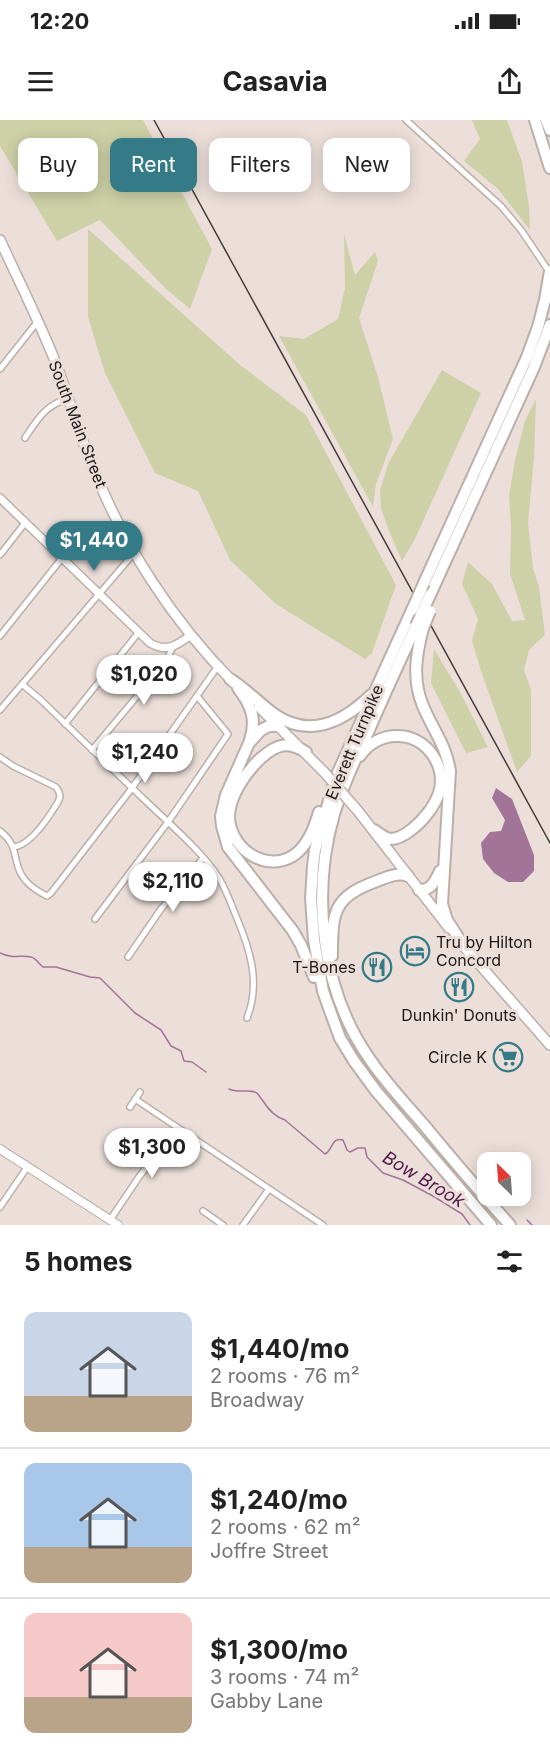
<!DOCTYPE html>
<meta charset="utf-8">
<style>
body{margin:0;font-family:Inter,sans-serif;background:#f6f6f6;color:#222;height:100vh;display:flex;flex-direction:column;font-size:22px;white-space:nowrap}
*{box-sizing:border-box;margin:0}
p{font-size:20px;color:#767676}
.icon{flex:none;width:33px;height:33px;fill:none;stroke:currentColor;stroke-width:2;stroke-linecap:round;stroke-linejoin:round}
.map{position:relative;height:1105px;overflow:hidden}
.panel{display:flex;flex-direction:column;background:#fff;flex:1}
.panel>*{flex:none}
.guide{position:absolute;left:18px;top:18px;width:514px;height:54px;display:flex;gap:12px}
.needle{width:39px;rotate:335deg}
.buttons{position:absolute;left:477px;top:1032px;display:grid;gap:12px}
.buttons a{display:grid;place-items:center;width:54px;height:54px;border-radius:12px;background:#fff;box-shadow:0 3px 15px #0003;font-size:30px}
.price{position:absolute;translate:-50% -51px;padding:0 14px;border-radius:21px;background:#fff;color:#222;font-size:20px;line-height:39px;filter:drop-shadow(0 2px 3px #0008)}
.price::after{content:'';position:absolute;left:50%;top:36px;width:18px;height:14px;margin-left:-9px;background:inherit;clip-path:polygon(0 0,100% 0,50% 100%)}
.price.on{background:#347b87;color:#fff}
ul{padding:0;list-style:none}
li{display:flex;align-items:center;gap:18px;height:150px;padding:0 24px}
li+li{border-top:2px solid #e0e0e0}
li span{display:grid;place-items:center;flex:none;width:168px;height:120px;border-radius:12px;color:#555}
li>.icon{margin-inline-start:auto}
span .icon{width:72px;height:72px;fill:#fffc;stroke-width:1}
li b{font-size:26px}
h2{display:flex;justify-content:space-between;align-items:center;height:72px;padding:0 24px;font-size:26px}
.pill{padding:0 21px;border-radius:12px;background:#fff;box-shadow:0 3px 15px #0003;font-size:21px;line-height:54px}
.pill.on{background:#347b87;color:#fff}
.status{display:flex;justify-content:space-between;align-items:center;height:42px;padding:0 30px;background:#fff;direction:ltr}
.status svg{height:16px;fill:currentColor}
header{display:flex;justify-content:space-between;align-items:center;height:78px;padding:0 24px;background:#fff;font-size:27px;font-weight:700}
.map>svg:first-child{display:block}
.green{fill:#ced0a7}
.water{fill:#a27598}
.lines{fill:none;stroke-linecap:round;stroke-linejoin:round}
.stream{stroke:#a27598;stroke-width:1.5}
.minor-casing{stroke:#bbafaa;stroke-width:8}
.tertiary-casing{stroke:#bbafaa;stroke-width:10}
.secondary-casing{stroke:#bbafaa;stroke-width:10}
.primary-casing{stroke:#bbafaa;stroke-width:12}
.motorway-casing{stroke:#bbafaa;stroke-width:14}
.minor{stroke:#fff;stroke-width:5}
.tertiary{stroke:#fff;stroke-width:7}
.secondary{stroke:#fff;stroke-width:8}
.primary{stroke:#fff;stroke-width:9}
.motorway{stroke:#fff;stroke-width:10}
.rail{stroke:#443d3c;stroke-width:1.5}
.primary-bridge-casing{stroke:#bbafaa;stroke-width:12;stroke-linecap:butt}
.motorway-bridge-casing{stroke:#bbafaa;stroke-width:14;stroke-linecap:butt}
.primary-bridge{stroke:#fff;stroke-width:9}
.motorway-bridge{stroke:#fff;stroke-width:10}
.labels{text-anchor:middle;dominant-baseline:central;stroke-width:6;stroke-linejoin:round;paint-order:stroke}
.street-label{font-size:16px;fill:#1d1817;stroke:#ecdfda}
.poi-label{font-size:16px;fill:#1d1817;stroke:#ecdfda;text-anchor:end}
.water-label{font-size:18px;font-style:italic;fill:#511848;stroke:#ecdfda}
</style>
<div class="status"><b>12:20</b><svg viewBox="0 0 49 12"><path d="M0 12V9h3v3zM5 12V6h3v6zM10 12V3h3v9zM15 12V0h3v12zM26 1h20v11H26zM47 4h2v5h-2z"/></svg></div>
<header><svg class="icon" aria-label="menu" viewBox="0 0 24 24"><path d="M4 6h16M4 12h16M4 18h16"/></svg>Casavia<svg class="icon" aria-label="share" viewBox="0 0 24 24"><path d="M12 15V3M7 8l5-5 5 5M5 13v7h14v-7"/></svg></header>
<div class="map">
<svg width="550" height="1105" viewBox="0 0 550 1105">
<rect width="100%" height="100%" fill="#ecdfda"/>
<!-- green -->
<path class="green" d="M0,0H143L212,129L190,189L166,169L100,100L57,121L0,26Z
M472,0H507L522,42L529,86L530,110L498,69L464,41L480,19Z
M88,109L239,244L306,295L396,465L372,533L365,539L276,484L230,440L198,371L155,353L105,253L88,197Z
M344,114L355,155L375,132L378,141L359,198L378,257L393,319L376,364L373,387L279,216L304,219L338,199L345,168Z
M442,250L481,273L415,419L402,441L389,411L381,388L380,370L388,344Z
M536,279L534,338L528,403L533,448L539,467L545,515L529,530L524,550L531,570V636L517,652L482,554L472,521L478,499L462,464L468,442L492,464L512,501L525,500L510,454L511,407L509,376L515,340L525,301Z
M434,529L460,572L488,627L466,633L431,563Z"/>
<!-- water -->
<path class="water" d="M496,668L512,679L534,735V751L523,762H508L494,753L483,739L481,723L490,712L501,711L505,700L492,678Z"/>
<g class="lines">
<!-- stream -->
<path class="stream" d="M0,833C15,840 19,834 31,837C36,838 39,844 43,847H56L90,857L100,858L135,893L161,910L171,926L181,931L184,941L192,942L206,952
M229,969C240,974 250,968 257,973C259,975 261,979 263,981C268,989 275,997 285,1000L325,1034C333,1030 331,1017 343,1020L347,1030L350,1032L358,1028H365L367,1037L383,1053L403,1060L433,1076L462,1094L470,1105
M527,1100L532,1105"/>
<!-- minor casing -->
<g class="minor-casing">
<path id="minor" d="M406,0L501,86L521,110L550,153
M0,249L38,201
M25,318C37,300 46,284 68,279
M0,435L25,403
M0,516L62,438
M23,565L41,580C77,615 113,650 150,685C172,706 203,733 219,758C226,770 231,783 236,796C250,829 261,863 247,898
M0,590L135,432
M65,604L139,512
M92,630L165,543L173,527
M0,637L13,646L56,667L59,672L60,677L58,682C49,697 31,725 14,727
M0,711C19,726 12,737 21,754C26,764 37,771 47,776L51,773L132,668L218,546
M95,799L168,702L228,614L197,576
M128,837L161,789L203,738
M135,979L323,1105
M130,987L140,972
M0,1087L28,1046
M203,1091L223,1105
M110,1100L139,1057L177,1007
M243,1105L269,1069"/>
</g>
<!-- tertiary casing -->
<g class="tertiary-casing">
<path id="tertiary" d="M0,378L150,523C167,533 177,525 191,515"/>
</g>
<!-- secondary casing -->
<g class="secondary-casing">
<path id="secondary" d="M0,1029L118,1105"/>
</g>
<!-- primary casing -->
<g class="primary-casing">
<path id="primary" d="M0,120C18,159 37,197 53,236C67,271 77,308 91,343C123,424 172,501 234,563
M259,587L324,652
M358,691L449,808
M459,821L550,925"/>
</g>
<!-- motorway casing -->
<g class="motorway-casing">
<path id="motorway" d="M535,0L550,48
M546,0L550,10
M424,463L527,237L538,207L545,180
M430,475L534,247L550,205
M412,490L335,659L315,730L313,746L311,778L314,820L323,871L329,888L340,918L354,941L376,971L491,1105
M416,506C400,541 384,575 369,610C356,637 343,665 334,694C311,774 321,869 369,938C385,962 405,983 424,1005C452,1039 480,1072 510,1105
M423,508C416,535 412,560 423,586C433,610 446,625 450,651L442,784L447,800L463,825
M230,559C246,569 259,583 274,594C310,619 343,602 371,575
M238,568C251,585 257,599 250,620
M277,606H269L261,610L249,623L226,675L221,696L222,706L228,727L293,811L301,825L314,857
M306,632C287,621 277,624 261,638C246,652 229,676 229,697C230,731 271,756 298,732C309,722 315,706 319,692
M360,636C368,623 384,615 399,616C427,617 447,646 439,673C434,687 423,701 411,710C406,714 398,719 390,719C384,718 379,713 374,710
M419,770C431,771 436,760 440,751
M332,836C332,792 333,777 377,761C387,757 398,752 408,756"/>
</g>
<!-- minor -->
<use href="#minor" class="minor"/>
<!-- tertiary -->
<use href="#tertiary" class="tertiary"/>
<!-- secondary -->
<use href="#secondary" class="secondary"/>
<!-- primary -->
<use href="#primary" class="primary"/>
<!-- motorway -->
<use href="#motorway" class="motorway"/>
<!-- rail -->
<path class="rail" d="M154,0L550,723"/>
<!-- primary-bridge casing -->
<g class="primary-bridge-casing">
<path id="primary-bridge" d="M324,652L358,691"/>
</g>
<!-- motorway-bridge casing -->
<g class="motorway-bridge-casing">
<path id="motorway-bridge" d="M545,180L550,151
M412,490L424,463
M416,506L430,475
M423,508L430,491"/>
</g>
<!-- primary-bridge -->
<use href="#primary-bridge" class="primary-bridge"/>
<!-- motorway-bridge -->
<use href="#motorway-bridge" class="motorway-bridge"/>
</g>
<!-- icons -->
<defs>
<g id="hotel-ring" transform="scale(1.5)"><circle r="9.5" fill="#ecdfda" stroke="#347b87" stroke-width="1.5"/><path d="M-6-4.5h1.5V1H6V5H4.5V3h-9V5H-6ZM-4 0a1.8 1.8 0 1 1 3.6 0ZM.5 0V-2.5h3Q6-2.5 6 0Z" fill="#347b87"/></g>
<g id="restaurant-ring" transform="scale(1.5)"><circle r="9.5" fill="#ecdfda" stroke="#347b87" stroke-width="1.5"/><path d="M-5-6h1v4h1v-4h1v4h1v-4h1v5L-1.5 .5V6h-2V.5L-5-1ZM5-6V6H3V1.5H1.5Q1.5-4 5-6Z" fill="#347b87"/></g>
<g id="supermarket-ring" transform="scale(1.5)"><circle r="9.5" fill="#ecdfda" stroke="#347b87" stroke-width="1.5"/><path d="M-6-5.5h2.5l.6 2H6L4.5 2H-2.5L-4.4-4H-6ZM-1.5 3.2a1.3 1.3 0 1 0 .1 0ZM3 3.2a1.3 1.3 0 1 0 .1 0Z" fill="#347b87"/></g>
</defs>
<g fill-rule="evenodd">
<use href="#hotel-ring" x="415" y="831"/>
<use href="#restaurant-ring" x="377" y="847"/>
<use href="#restaurant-ring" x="459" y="867"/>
<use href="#supermarket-ring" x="508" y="937"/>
</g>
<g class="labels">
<!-- street labels -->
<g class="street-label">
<text transform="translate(78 304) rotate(69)">South Main Street</text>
<text transform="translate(354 622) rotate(-67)">Everett Turnpike</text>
</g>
<!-- poi labels -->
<g class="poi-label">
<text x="436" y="822" text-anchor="start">Tru by Hilton<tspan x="436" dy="18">Concord</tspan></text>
<text x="356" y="847">T-Bones</text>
<text x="459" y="895" text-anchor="middle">Dunkin' Donuts</text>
<text x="487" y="937">Circle K</text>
</g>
<!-- water labels -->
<g class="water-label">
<text transform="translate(424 1059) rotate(31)">Bow Brook</text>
</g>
</g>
</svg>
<div class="buttons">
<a><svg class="needle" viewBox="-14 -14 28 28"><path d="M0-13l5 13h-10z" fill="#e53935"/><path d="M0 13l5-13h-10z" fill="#767676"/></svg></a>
</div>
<b class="price on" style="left:94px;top:452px">$1,440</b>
<b class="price" style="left:144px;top:586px">$1,020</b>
<b class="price" style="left:145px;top:664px">$1,240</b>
<b class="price" style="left:173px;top:793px">$2,110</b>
<b class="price" style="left:152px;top:1059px">$1,300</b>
<div class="guide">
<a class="pill">Buy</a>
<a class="pill on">Rent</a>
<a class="pill">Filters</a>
<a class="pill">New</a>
</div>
</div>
<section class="panel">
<h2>5 homes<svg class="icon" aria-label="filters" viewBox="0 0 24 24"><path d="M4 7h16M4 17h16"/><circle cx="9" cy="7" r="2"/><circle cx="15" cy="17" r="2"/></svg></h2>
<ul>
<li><span style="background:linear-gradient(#c9d6e8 70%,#b9a48a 0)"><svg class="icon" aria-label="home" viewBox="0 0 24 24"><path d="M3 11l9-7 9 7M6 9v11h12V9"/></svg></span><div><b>$1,440/mo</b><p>2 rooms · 76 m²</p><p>Broadway</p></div></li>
<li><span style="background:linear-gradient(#a9c7e8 70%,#b9a48a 0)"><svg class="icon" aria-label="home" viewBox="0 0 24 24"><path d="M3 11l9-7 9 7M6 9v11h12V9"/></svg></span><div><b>$1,240/mo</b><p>2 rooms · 62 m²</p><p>Joffre Street</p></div></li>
<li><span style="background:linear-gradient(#f6c9c9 70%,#b9a48a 0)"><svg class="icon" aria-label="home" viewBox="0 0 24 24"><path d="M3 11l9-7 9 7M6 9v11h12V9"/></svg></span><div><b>$1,300/mo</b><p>3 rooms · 74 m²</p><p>Gabby Lane</p></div></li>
</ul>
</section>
